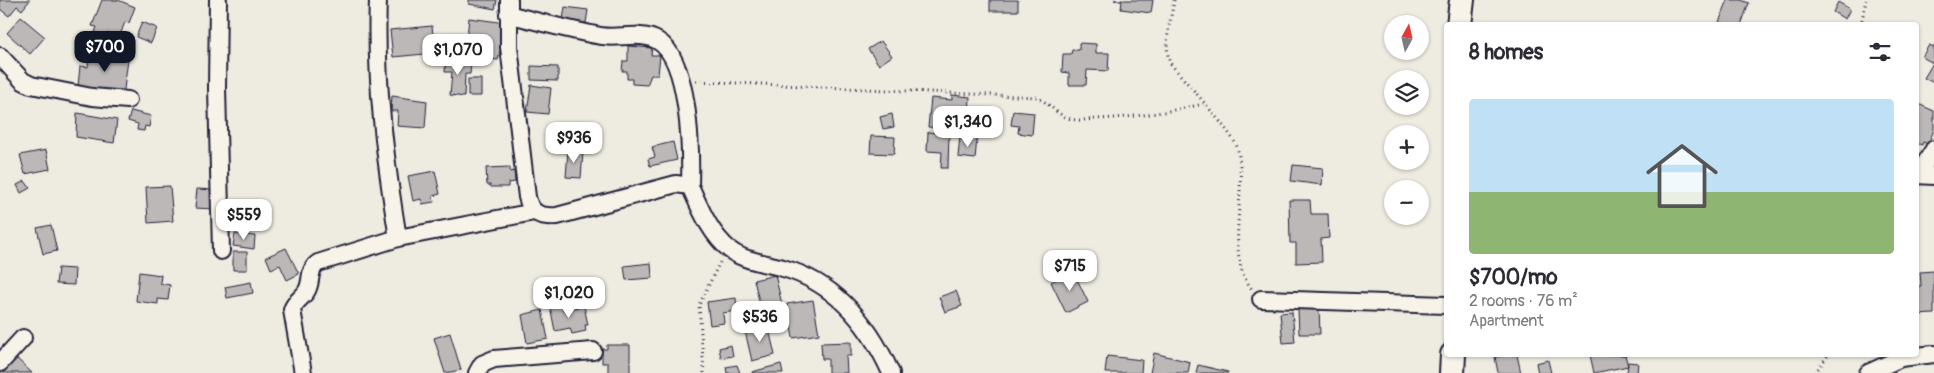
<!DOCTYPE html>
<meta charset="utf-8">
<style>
body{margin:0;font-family:Pangolin,sans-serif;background:#f7f7f7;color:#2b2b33;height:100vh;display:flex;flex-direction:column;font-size:19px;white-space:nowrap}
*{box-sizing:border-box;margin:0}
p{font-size:16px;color:#7c7c81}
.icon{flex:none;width:28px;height:28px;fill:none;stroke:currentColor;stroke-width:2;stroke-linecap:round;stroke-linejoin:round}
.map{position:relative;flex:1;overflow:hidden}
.details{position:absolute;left:1444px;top:22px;width:475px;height:335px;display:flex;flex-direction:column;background:#fff;border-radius:5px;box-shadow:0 1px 4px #0004}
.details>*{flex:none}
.needle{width:32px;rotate:8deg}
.buttons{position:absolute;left:1384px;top:15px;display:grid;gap:10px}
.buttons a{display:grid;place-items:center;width:45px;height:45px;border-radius:50%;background:#fff;box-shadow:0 1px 4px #0004;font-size:25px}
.price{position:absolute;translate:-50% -42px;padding:0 11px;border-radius:10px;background:#fff;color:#222;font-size:16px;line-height:32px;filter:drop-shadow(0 1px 2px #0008)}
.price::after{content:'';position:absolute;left:50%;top:30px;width:15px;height:11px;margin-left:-8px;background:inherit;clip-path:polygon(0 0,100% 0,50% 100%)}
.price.current{background:#111827;color:#fff}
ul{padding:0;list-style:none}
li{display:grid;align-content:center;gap:10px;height:265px;padding:0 25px}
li+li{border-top:1px solid #e1e1e2}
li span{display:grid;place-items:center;height:155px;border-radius:5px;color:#555}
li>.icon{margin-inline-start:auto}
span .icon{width:90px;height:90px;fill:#fffc;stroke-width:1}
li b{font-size:21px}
h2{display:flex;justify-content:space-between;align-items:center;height:60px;padding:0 25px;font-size:21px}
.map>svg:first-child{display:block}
.building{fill:#bbb8b7;stroke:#22223b}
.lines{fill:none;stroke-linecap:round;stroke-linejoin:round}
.street-casing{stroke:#22223b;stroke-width:20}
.secondary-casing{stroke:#22223b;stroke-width:28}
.path{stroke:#22223b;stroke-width:3;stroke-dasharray:1 4;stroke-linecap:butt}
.street{stroke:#f7f3e8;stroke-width:16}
.secondary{stroke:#f7f3e8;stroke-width:24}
</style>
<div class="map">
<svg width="1934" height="373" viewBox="0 0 1934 373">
<rect width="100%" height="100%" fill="#eeebe1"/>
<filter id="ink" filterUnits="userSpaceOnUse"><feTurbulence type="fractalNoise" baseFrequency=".02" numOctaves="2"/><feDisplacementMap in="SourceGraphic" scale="10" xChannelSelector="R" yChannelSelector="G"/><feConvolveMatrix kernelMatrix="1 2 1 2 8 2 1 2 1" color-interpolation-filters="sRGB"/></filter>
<g filter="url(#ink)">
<!-- building -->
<path class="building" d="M0,0H30L22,10L17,6L9,16L0,9Z
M102,0H118L135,7L129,23L125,22L119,38L108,33L107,37L95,32L97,27L92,26Z
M469,0H497L495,9L469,4Z
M990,0H1018V11H990Z
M1114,0H1153L1151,13L1121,9L1122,1Z
M1728,0H1741L1749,3L1741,25H1726L1719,22Z
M1838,2L1850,9L1845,19L1833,12Z
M565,7L588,10L586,23L563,20Z
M21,17L45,37L30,54L7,33Z
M469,18L506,23L498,60L473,58L476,38L467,37Z
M142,22L157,28L151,43L136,37Z
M432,26L435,53L393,57L390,30Z
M881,41L892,56L879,65L868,49Z
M1079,43L1096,44V53H1109L1108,71L1087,70L1086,85H1069V73L1062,72L1063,54H1071L1072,50H1079Z
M1929,45L1934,47V83L1924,78L1933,63L1922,57Z
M628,46L652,48L651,55H660L658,75H651L647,85L632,84V79H627V71H622L623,61H628Z
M90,48L129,53L123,96L85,92V87L78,86L80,66L88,67Z
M446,60L471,62L470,74H465L464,97L450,95L452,72H445Z
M531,66L558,67V81L531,80Z
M468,79H481V96H468Z
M531,85L551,88L548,114L527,112Z
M952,95L970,97L969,116L962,115L961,130L928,127L931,98L952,100Z
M392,96L427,101L425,128L397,126L398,111H391Z
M1916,103L1934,111V130L1928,144L1923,142L1922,145L1916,143Z
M131,111L151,116L149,127L145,126L144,131L137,130L138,124L128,121Z
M1013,111L1034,113L1032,135L1018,133L1019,126L1011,125Z
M77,113L117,120L114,143L76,137Z
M892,114L894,127L883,129L880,117Z
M928,132L949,134L948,168H941L942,152L927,151Z
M871,136L895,137L894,154L870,153Z
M960,136L977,138L975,159L958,157Z
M673,142L677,160L650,166L648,159L655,157L652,147Z
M46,150L50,169L25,174L20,155Z
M568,150L583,152L581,178L566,177Z
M1293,165L1323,168L1322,185L1291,181Z
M510,167V172L514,171L515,182L508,183V187H491L490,185H487L486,168Z
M435,171L440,194L433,196L434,202L422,204L421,199L413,201L408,176Z
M25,181L30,188L21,193L17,185Z
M170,186L173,221L148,223L146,187Z
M197,189L216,190L214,209L195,208Z
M1289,200H1310L1311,214H1328L1329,238L1321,239L1322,262L1296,263V243H1290Z
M51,225L57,251L43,254L37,228Z
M235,234L255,236L254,249L233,246Z
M286,248L299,274L287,280L280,265L271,269L266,257Z
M233,252H247V270H233Z
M651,263L652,278L626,280L624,266Z
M58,268L75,269L74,285L56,284Z
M1073,271L1088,302L1066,313L1051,282Z
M1934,271V314L1916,315V286H1921L1920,272Z
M139,272L161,275L160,283L170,285L168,300L158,299V304L136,301Z
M775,275L782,304L761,309L754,280Z
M251,282L253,293L227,298L225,287Z
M956,291L962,306L945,312L939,297Z
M736,298L737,311L723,313L724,323L710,325L707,302Z
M813,300L819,334L793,338L787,304Z
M562,303L563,310L584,306L588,325H585L586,331L572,334L570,328L555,331L550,306Z
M1319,308L1320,334H1299L1298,309Z
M542,310L548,339L527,343L522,315Z
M1292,312L1295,342L1283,343L1280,313Z
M768,325L775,355L752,361L745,331Z
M450,333L461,370L445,373L434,338Z
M851,342V356H846L847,373H828V359H822L821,343Z
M607,345H630V373H608V363H602V349H607Z
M731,345L733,356L721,358L719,348Z
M1154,353L1190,362L1188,373H1150Z
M12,354L32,373H3L7,369L3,364Z
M1508,355H1517L1521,373H1498L1495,357Z
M1590,355H1625L1628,366L1594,373Z
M1107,356L1142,360L1141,373H1105Z
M1548,360L1551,373H1538L1536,363Z
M1628,362L1638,363L1637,373H1627Z
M781,364L783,373H752V372Z
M737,365L740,373H727L726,367Z
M1198,365L1228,372V373H1196Z"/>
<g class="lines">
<!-- street casing -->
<g class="street-casing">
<path id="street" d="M218,0L217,88L221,251
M378,0C375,80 385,159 398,238
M509,0V47L527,197C531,214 540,217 557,216L676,184L690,186C700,208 710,234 730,250C744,261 766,263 783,268C836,283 869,324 891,373
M508,14C539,22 569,30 601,36C619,39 641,31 658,41C690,60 691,152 690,186
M0,56L23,81L31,85L92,97L128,100
M1916,175L1934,176
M1918,175L1934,149
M1261,299L1446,305
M0,363L23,338
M303,373L292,310C294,302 301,299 306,292C313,282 307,271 318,263L398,238L534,212
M477,373L482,364L494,359L593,351
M1868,373L1901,358L1934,354"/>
</g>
<!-- secondary casing -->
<g class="secondary-casing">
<path id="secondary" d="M1459,25L1462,0
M1452,373L1453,355"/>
</g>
<!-- path -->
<path class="path" d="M1174,0C1171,21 1163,42 1170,63C1183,79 1233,133 1237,147C1249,190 1223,255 1252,289
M1861,25L1866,0
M696,81L1036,97C1050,103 1056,115 1071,119C1079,121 1087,120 1095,119C1132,118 1167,112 1203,104
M704,373L699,305L721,260
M1815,373L1828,355"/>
<!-- street -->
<use href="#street" class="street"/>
<!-- secondary -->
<use href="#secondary" class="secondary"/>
</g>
</g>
</svg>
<div class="buttons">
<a><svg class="needle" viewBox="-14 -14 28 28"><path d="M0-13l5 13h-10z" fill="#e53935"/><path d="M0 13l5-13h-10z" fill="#7c7c81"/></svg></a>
<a><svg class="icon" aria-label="layers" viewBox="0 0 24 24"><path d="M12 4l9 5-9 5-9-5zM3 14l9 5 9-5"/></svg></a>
<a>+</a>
<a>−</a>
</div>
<b class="price current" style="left:105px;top:73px">$700</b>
<b class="price" style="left:458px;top:76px">$1,070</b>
<b class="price" style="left:968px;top:148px">$1,340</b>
<b class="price" style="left:574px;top:164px">$936</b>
<b class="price" style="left:244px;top:241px">$559</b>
<b class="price" style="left:1070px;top:292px">$715</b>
<b class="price" style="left:569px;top:319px">$1,020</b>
<b class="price" style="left:760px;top:343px">$536</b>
<section class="details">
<h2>8 homes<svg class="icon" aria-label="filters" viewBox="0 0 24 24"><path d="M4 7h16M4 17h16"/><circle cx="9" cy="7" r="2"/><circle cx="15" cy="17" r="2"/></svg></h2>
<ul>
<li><span style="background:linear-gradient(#bfe0f5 60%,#8fb573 0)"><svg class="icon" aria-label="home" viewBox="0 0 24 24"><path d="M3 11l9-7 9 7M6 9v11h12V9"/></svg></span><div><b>$700/mo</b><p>2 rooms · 76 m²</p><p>Apartment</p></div></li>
</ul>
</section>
</div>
